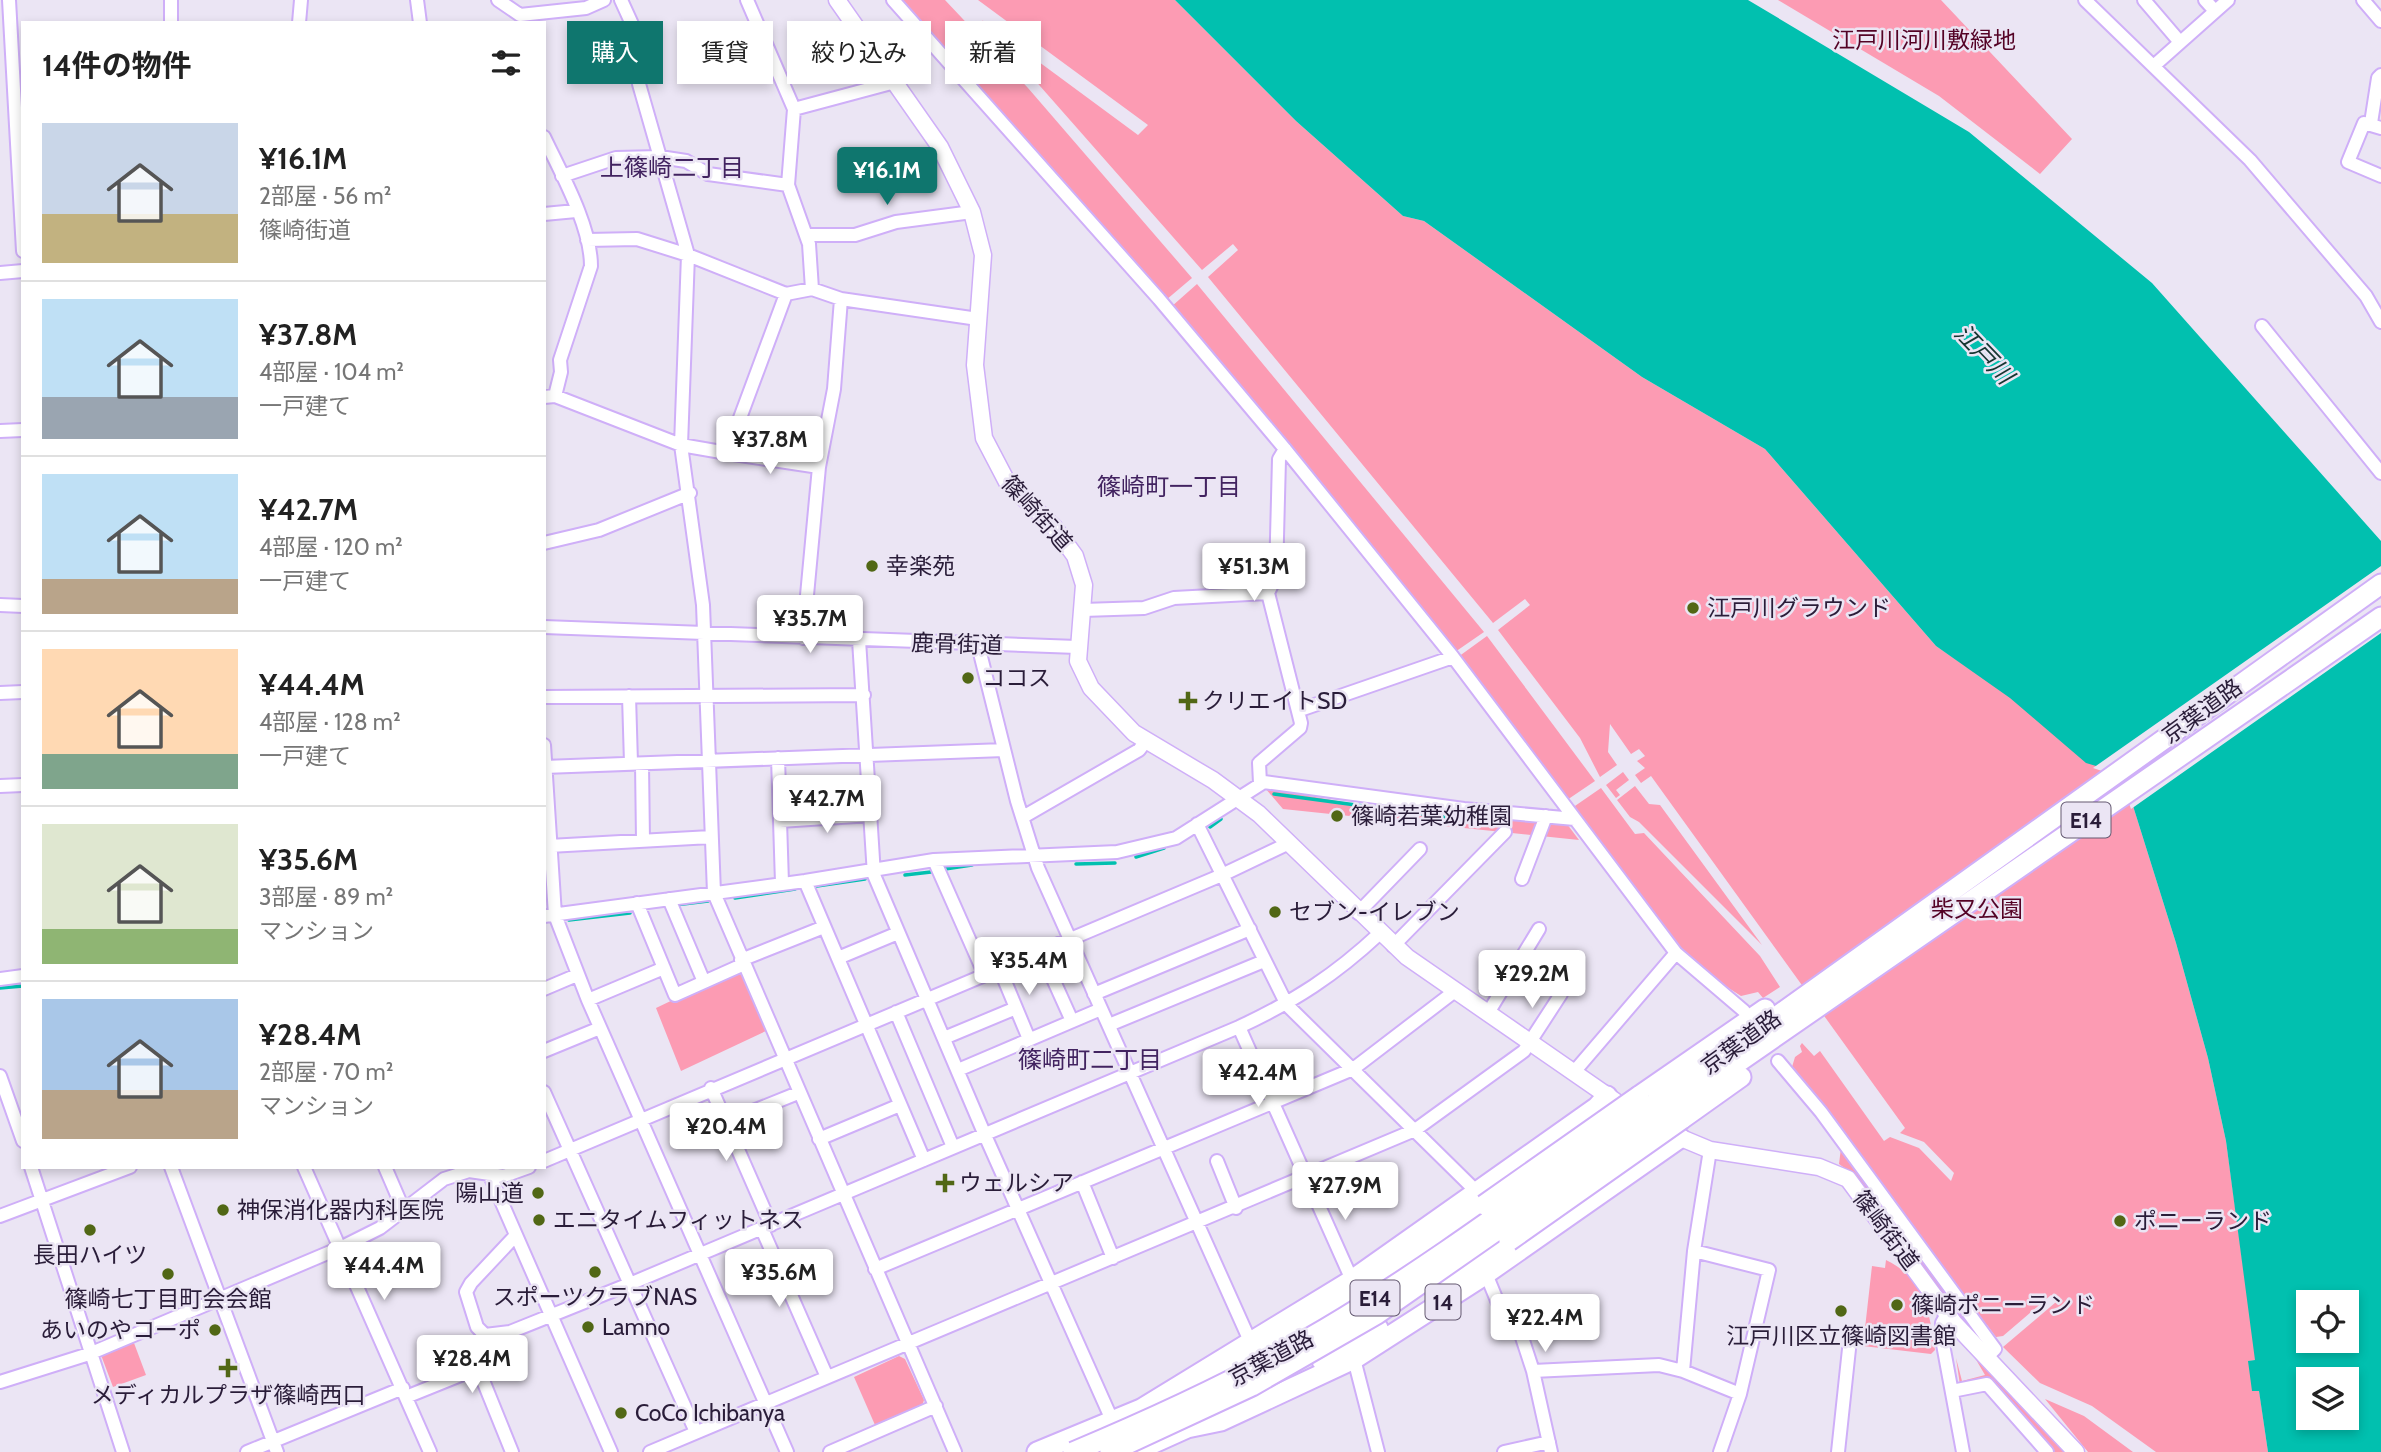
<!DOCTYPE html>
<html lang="ja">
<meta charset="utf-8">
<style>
body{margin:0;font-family:Cabin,"Noto Sans JP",sans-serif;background:#f2f2f2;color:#222;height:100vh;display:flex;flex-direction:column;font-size:26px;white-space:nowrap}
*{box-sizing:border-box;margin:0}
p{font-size:23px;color:#767676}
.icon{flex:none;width:38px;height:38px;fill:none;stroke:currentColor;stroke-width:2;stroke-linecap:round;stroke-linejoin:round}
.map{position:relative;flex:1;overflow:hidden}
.details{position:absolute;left:21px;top:21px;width:525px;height:1148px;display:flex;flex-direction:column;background:#fff;border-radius:0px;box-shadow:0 4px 10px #0003}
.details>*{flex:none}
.hud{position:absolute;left:567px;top:21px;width:665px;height:63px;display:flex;gap:14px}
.fabs{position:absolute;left:2296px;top:1290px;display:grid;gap:14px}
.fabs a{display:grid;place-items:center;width:63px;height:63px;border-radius:0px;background:#fff;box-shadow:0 4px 10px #0003;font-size:35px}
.price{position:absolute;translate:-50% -60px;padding:0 16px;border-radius:7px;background:#fff;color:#222;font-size:23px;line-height:46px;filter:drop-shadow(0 2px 4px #0008)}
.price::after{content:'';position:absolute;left:50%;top:42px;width:21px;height:16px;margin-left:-10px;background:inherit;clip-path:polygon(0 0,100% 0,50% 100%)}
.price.current{background:#0f766e;color:#fff}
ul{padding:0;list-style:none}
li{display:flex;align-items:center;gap:21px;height:175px;padding:0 21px}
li+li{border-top:2px solid #e0e0e0}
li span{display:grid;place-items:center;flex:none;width:196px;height:140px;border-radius:0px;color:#555}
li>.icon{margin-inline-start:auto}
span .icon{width:84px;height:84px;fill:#fffc;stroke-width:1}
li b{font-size:30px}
h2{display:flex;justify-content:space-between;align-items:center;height:84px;padding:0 21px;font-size:30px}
.pill{padding:0 24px;border-radius:0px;background:#fff;box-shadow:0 4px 10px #0003;font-size:24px;line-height:63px}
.pill.current{background:#0f766e;color:#fff}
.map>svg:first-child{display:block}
.green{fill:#fc9bb3}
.water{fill:#01c0af;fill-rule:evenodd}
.pier{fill:#ebe5f4}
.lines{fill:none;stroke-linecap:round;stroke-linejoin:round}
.stream{stroke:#01c0af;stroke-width:3.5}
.minor-casing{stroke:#cfaff8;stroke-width:16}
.major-casing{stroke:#cfaff8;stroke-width:19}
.highway-casing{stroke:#cfaff8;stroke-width:23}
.minor{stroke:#fff;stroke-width:12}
.major{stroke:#fff;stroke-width:16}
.highway{stroke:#fff;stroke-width:19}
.highway-bridge-casing{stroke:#cfaff8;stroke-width:23;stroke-linecap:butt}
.highway-bridge{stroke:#fff;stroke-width:19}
.poi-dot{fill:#516715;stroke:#ebe5f4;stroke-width:2.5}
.labels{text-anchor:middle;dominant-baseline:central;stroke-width:5;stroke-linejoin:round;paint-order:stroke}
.shield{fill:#ebe5f4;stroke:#645971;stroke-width:2}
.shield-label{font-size:21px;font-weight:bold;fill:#2a1d39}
.park-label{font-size:23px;fill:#540225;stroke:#ebe5f4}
.street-label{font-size:23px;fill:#2a1d39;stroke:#ebe5f4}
.poi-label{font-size:23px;fill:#2a1d39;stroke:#ebe5f4;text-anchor:start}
.neighbourhood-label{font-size:24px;fill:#422360;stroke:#ebe5f4}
.water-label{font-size:24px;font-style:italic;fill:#163531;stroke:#ebe5f4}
</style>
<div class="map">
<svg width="2381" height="1452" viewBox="0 0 2381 1452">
<rect width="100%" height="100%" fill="#ebe5f4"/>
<!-- green -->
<path class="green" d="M899,0H945L1028,88L1192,278L1166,300Z
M978,0H1175L1296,121L1403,216L1424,221L1642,377L1765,449L1936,646L2123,774L2176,943L2208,1058L2226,1141L2256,1360L2249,1361L2253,1391L2259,1390L2268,1452H2156L2092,1406L2040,1383L2003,1347L2056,1302L2051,1295L2003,1336L1996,1337L1987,1325L1983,1328L1792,1067L1795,1057L1802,1052L1800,1046L1802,1043L1814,1056L1820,1051L1884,1141L1890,1137L1919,1148L1951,1181L1954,1173L1924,1142L1900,1133L1905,1128L1651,776L1641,783L1635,775L1645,768L1637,761L1645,756L1639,749L1631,754L1610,724L1608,752L1617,765L1600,777L1580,738L1498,630L1530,605L1525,599L1493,623L1208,277L1238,250L1233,244L1202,270L982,20L1138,135L1148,125Z
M1778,0H1941L2072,139L2040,174L1939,96Z
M1197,284L1484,632L1455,652L1171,307Z
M1487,636L1595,781L1567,800L1458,657Z
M1623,772L1629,780L1616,790L1620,795L1616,798L1606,785Z
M1635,786L1649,804L1660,805L1762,945L1639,822L1630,817L1617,800Z
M1265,788L1371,807L1567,824L1579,840L1283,809Z
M1601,788L1635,834L1644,833L1760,956L1780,987L1763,998L1758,992L1741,996L1693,965L1572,808Z
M740,968L768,1030L681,1071L656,1008Z
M1841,1148L1980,1337L1972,1334L1853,1174L1839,1164Z
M1886,1260C1925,1279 1929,1310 1935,1350L1931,1354L1863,1346L1872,1266L1885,1268Z
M134,1343L146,1375L113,1387L101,1355Z
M1971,1351L2068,1452H2052L1988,1380L1960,1385L1956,1358L1962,1381L1985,1375Z
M899,1356L905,1359L924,1400L922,1406L875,1425L854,1377Z
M2045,1399L2084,1416L2133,1452H2088Z"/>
<!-- water -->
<path class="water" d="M1175,0H1748L1969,132L2152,283L2381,541V1452H2268L2259,1391H2252L2248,1361L2255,1360L2226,1141L2208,1058L2176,943L2123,774L2086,763L2010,698L1936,646L1765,449L1642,377L1424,221L1403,216L1296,121ZM2308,1302H2347V1340H2308ZM2308,1379H2347V1418H2308Z"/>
<!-- pier -->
<path class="pier" d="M2381,566V633L2131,809L2120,777L2093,768Z"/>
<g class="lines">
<!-- stream -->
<path class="stream" d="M1274,794L1475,821
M1210,827L1221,819
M1136,857L1164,848
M1076,864L1115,863
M945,869L972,865
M905,875L931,872
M817,886L865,879
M735,898L795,889
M675,905L708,901
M569,920L630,913
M0,988L23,986"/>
<!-- minor casing -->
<g class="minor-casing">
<path id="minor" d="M9,0L23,251
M171,0V23
M417,0L420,23
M498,0L520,15L586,8L604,0
M621,0L642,46L639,84L688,255L681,445L703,605L714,893L955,1452
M747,0L794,109L788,185L809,244L812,289
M893,0L1159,299L1285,449L1453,657L1676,953L1744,1011
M2085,0L2250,160L2366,296L2381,322
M2144,0L2179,41
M2205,0L2215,11
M2363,0L2381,21
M299,23L301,0
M2157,63L2228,0
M794,109L895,82
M2371,123L2378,78L2381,75
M2381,128L2364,123L2348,162L2381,176
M544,137C561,173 591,226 591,266L560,360L561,372L555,396
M562,176L616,158L660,157L686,161L708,174L788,185
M544,214L576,211
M806,235H855L896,222L972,212
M587,240L637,239L688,255L786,294
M0,273L23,271
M2262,326L2381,473
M544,397L555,396L681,445L727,453L786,294L812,289L841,299L978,319
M0,431L23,430
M727,453L819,467
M544,543L599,530L690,493
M0,605L23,606
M1083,610L1144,608L1174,598L1268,593
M544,627L1077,647
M803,638L819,467L834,389L841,299
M859,640L874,875L984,1133L1112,1420
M978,645L1017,801L1038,868L1250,1341
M0,693L23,692
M629,696L631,763
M544,697L864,695
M1300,710L1453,657
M544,745L555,915L588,1000L787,1452
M778,758L782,883
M642,764L643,841
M544,767L1004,750
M1260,783L1259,763L1300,728L1301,723L1268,593L1276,576L1279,459L1285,449
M0,786L23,785
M1023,817L1139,750L1146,741
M780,821L871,815
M1197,824L1287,1005L1477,1192
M549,846L711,837
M934,860L984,973
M1522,879L1546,816
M805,881L924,1160
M669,899L704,982
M637,903L675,995L742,965
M1358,913L1420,849
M544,916L805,881L934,860L1117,852L1176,838L1264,782L1464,809L1575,819
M1393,946L1505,832
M1040,950L1072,1021
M838,958L898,933
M741,960L824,927
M999,967L1029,1039
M0,979L23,976
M544,989L577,975
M1094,994L1250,929
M588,1000L664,968
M896,1012L953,1147
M1488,1013L1539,929
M1109,1025L1264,961
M1239,1027L1352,1280
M944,1038L1016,1008
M544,1051L600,1028
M1778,1061L1821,1112L1995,1349L1986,1358
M958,1070L1101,1009
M1574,1072L1676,953
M0,1076L23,1141
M711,1088L771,1225
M544,1092L696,1432
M726,1122L798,1093
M819,1139L900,1105
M544,1161L1222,875L1289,843
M1217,1161L1236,1208
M31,1167L123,1452
M171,1167L277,1452
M304,1167L430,1452
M385,1167L404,1211
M488,1171L611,1452
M1082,1182L1113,1258
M0,1216L130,1167
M762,1229L827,1377
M516,1235L471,1283L466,1292L477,1327L485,1335L510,1332L632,1283L1239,1027C1295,1001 1335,975 1380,933
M1694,1251L1769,1270L1740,1394L1720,1452
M875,1269L1353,1069L1455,991
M1484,1269L1498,1303L1517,1322L1533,1371L1551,1452
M1947,1314L1942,1323V1339L1963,1452
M1354,1359L1378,1452
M1533,1371L1659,1365L1683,1371L1740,1394
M1683,1371L1694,1251L1710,1150
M0,1382L89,1354L342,1247L380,1228L444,1179L469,1171L504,1176L529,1167
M1952,1391L1987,1384L2047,1452
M406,1397L478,1368L512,1452
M247,1452L403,1388
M650,1452L1415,1130L1524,1051L1561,994
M830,1452L936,1406
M1504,1452L1549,1442
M1838,1452L1849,1349"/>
</g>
<!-- major casing -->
<g class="major-casing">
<path id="major" d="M837,0L940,147L972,212L983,255L975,365L984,438L1007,482L1054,527L1075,556L1084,585L1078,661L1091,688L1134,733L1213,780L1259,814L1407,957L1615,1101
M1674,1135L1710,1150L1819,1167L1848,1179L1954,1323L2076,1452"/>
</g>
<!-- highway casing -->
<g class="highway-casing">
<path id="highway" d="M1639,1096L1765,1009
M1654,1104L2381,584
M1668,1111L2381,617
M1682,1119L1741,1077
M1442,1288L1509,1241
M1322,1361L1378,1328
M1215,1376L1317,1319L1484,1205
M1037,1452L1141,1409L1352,1280L1597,1107L1607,1096
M1134,1452L1187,1428L1221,1421L1354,1359L1480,1278L1680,1138"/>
</g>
<!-- minor -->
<use href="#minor" class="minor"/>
<!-- major -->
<use href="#major" class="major"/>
<!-- highway -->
<use href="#highway" class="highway"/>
<!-- highway-bridge casing -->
<g class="highway-bridge-casing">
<path id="highway-bridge" d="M1484,1205L1639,1096
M1509,1241L1682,1119
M1073,1452C1159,1416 1244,1377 1325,1329C1439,1261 1545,1180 1654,1104
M1110,1452L1252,1386L1377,1314L1668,1111"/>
</g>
<!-- highway-bridge -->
<use href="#highway-bridge" class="highway-bridge"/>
</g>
<!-- markers -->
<g class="poi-dot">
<circle cx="872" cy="566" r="7"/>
<circle cx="1693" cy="608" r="7"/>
<circle cx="968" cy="678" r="7"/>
<path d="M1184.5 690.5h7v7h7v7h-7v7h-7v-7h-7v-7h7z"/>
<circle cx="1337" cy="816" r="7"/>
<circle cx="1275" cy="912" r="7"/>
<path d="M941.5 1172.5h7v7h7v7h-7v7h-7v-7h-7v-7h7z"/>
<circle cx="538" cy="1193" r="7"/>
<circle cx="223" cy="1210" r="7"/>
<circle cx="539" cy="1220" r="7"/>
<circle cx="2120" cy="1221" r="7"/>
<circle cx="90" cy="1230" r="7"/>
<circle cx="595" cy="1272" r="7"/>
<circle cx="168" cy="1274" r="7"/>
<circle cx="1897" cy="1305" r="7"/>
<circle cx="1841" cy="1311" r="7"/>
<circle cx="588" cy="1327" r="7"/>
<circle cx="215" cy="1330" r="7"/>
<path d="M224.5 1357.5h7v7h7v7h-7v7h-7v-7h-7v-7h7z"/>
<circle cx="621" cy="1413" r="7"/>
</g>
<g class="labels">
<!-- shield labels -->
<g class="shield">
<rect x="2061.5" y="802.5" width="49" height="35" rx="5"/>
<rect x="1350.5" y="1280.5" width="49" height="35" rx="5"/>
<rect x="1425.5" y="1284.5" width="35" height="35" rx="5"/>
</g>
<g class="shield-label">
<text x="2086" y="820">E14</text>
<text x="1375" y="1298">E14</text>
<text x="1443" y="1302">14</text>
</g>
<!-- park labels -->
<g class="park-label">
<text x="1924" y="40">江戸川河川敷緑地</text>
<text x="1977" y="909">柴又公園</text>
</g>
<!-- street labels -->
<g class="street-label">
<text transform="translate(1037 513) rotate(48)">篠崎街道</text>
<text transform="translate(957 644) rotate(2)">鹿骨街道</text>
<text transform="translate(2202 711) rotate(-36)">京葉道路</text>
<text transform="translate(1741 1042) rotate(-36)">京葉道路</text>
<text transform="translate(1886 1230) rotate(53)">篠崎街道</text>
<text transform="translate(1271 1358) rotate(-28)">京葉道路</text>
</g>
<!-- poi labels -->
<g class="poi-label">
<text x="886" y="566">幸楽苑</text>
<text x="1707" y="608">江戸川グラウンド</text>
<text x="982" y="678">ココス</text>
<text x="1202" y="701">クリエイトSD</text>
<text x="1351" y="816">篠崎若葉幼稚園</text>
<text x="1289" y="912">セブン-イレブン</text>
<text x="959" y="1183">ウェルシア</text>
<text x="524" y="1193" text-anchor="end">陽山道</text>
<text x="237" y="1210">神保消化器内科医院</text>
<text x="553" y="1220">エニタイムフィットネス</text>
<text x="2134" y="1221">ポニーランド</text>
<text x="90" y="1255" text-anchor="middle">長田ハイツ</text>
<text x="595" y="1297" text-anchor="middle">スポーツクラブNAS</text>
<text x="168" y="1299" text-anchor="middle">篠崎七丁目町会会館</text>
<text x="1911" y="1305">篠崎ポニーランド</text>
<text x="602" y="1327">Lamno</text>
<text x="201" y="1330" text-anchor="end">あいのやコーポ</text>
<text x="1841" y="1336" text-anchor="middle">江戸川区立篠崎図書館</text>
<text x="228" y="1395" text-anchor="middle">メディカルプラザ篠崎西口</text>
<text x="635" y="1413">CoCo Ichibanya</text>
</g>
<!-- neighbourhood labels -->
<g class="neighbourhood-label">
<text x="672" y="167">上篠崎二丁目</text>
<text x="1169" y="486">篠崎町一丁目</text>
<text x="1090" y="1059">篠崎町二丁目</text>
</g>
<!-- water labels -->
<g class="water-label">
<text transform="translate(1984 354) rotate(46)">江戸川</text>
</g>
</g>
</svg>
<div class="fabs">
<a><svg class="icon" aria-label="locate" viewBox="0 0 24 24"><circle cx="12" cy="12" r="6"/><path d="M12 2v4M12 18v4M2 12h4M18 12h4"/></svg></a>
<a><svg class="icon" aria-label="layers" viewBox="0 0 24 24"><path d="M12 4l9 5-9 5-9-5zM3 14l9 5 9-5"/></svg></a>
</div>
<b class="price current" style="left:887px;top:207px">¥16.1M</b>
<b class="price" style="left:770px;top:476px">¥37.8M</b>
<b class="price" style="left:1254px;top:603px">¥51.3M</b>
<b class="price" style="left:810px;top:655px">¥35.7M</b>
<b class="price" style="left:827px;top:835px">¥42.7M</b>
<b class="price" style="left:1029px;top:997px">¥35.4M</b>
<b class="price" style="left:1532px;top:1010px">¥29.2M</b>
<b class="price" style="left:1258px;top:1109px">¥42.4M</b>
<b class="price" style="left:726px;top:1163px">¥20.4M</b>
<b class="price" style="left:1345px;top:1222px">¥27.9M</b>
<b class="price" style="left:384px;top:1302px">¥44.4M</b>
<b class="price" style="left:779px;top:1309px">¥35.6M</b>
<b class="price" style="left:1545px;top:1354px">¥22.4M</b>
<b class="price" style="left:472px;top:1395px">¥28.4M</b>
<div class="hud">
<a class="pill current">購入</a>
<a class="pill">賃貸</a>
<a class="pill">絞り込み</a>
<a class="pill">新着</a>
</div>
<section class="details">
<h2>14件の物件<svg class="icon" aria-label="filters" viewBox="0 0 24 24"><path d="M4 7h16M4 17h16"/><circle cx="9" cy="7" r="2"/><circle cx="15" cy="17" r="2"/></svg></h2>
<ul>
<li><span style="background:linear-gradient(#c9d6e8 65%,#c2b280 0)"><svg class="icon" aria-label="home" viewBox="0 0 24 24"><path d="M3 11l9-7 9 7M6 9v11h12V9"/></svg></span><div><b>¥16.1M</b><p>2部屋 · 56 m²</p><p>篠崎街道</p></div></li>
<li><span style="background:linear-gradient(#bfe0f5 70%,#9aa5b1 0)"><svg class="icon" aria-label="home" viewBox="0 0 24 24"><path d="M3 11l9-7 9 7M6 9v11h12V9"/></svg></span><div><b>¥37.8M</b><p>4部屋 · 104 m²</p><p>一戸建て</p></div></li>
<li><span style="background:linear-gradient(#bfe0f5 75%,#b9a48a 0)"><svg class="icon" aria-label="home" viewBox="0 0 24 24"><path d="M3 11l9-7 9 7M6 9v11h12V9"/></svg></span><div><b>¥42.7M</b><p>4部屋 · 120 m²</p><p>一戸建て</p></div></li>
<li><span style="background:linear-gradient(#ffd9b3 75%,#7fa58c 0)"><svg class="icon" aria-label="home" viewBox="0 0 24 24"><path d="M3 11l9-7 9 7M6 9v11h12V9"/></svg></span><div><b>¥44.4M</b><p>4部屋 · 128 m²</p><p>一戸建て</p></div></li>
<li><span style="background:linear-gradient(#dfe7d0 75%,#8fb573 0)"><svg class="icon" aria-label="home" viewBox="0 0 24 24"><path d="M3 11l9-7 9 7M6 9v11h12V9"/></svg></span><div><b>¥35.6M</b><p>3部屋 · 89 m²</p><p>マンション</p></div></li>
<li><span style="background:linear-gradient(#a9c7e8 65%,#b9a48a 0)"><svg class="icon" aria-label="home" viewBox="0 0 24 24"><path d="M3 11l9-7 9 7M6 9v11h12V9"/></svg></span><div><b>¥28.4M</b><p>2部屋 · 70 m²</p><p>マンション</p></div></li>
</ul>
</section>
</div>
